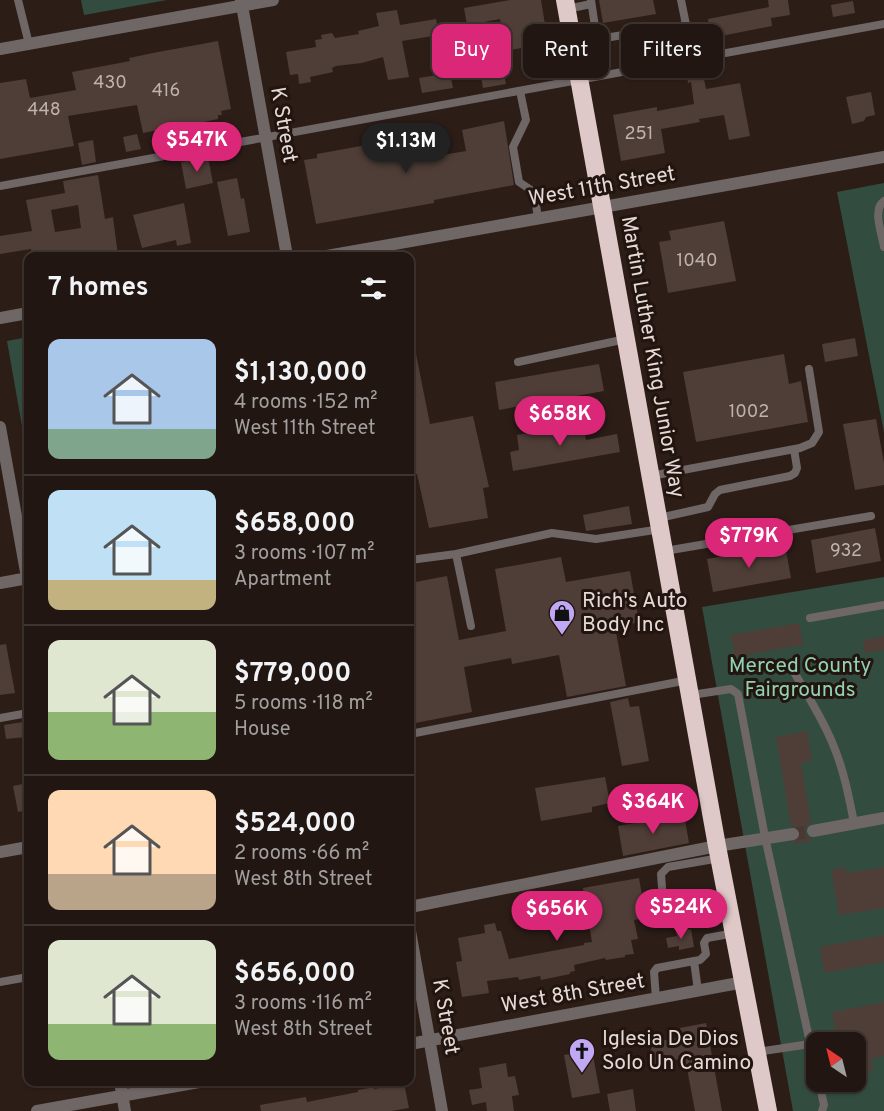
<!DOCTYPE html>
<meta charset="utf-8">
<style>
body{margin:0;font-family:Overpass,sans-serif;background:#2d231f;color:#f1f3f6;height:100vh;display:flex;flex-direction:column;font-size:22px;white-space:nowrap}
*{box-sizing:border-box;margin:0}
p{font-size:20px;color:#a29f9f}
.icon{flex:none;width:33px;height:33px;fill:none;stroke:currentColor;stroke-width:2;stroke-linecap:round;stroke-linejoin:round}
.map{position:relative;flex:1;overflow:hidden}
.drawer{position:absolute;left:24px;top:252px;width:390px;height:834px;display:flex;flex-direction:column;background:#211611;border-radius:12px;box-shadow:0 2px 4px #0004,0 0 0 2px #3e3531}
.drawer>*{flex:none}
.hud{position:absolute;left:432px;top:24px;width:362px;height:54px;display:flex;gap:12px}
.needle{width:39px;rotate:325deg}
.tools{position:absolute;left:806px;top:1032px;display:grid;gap:12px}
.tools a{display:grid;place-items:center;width:60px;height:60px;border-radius:12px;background:#211611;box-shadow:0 2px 4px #0004,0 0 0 2px #3e3531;font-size:30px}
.price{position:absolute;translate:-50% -51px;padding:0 14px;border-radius:21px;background:#db2777;color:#fff;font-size:20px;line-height:39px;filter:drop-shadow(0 2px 3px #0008)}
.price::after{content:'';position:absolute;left:50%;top:36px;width:18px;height:14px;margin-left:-9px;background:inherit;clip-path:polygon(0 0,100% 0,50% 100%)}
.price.current{background:#222;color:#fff}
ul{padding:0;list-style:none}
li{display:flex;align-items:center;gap:18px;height:150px;padding:0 24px}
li+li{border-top:2px solid #3e3531}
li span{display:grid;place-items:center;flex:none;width:168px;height:120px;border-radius:12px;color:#555}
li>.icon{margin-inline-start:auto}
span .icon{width:72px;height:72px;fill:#fffc;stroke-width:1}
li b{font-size:26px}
h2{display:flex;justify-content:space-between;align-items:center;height:72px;padding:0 24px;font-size:26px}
.pill{padding:0 21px;border-radius:12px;background:#211611;box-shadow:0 2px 4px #0004,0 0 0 2px #3e3531;font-size:21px;line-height:54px}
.pill.current{background:#db2777;color:#fff}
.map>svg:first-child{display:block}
.green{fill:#324d40;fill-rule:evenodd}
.building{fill:#4f3e37;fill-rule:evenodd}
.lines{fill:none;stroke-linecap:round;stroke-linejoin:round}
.street-tunnel{stroke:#483934;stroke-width:12;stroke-dasharray:12 6;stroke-linecap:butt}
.lane{stroke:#6f6666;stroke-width:8}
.street{stroke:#6f6666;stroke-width:12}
.highway{stroke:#dfc8c8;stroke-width:18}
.labels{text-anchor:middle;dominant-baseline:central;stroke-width:6;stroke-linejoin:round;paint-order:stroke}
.number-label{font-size:18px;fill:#c0b3ae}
.street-label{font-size:21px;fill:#e5dad6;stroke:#22140e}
.poi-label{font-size:21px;fill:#e5dad6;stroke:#22140e;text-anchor:start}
.park-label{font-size:21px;fill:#90d1b2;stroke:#22140e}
</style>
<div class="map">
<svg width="884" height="1111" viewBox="0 0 884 1111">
<rect width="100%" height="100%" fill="#2c1d17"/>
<!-- green -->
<path class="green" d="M81,0H167L84,15Z
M884,183V432L837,192Z
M28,337V460L7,341Z
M884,577V1111H793L702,607ZM816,1042H855V1082H816Z"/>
<!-- building -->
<path class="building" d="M510,0H541L548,43L506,51L500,19L467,25L464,8Z
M599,0H653L656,14L603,23Z
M768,0H788L790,15L771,18L772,26L711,38L708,19L769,7Z
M853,1L855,13L833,17L831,5Z
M397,10L400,25L436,19L439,35L402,41L409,77L388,80L383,57L362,63L336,66L332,68L333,72L310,77L311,82L299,84L298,74L290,75L286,52L316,47L315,40L322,39L321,35L332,33L335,38L359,34L358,31L379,26L376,13Z
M471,37L476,57L500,53L506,84L483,88L480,72L451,79L445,41Z
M218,41L231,109L221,111L222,115H218V119L179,127L182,141L167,143L164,129L143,133L137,105L68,116L74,146L0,159V83L26,79L30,98L76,90L72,72L130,61L129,58L153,53Z
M701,64L706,89L740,83L750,136L729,140L724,115L699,119L700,122L661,129L665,153L621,161L613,115L657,107V111L694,104L691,82L688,83L686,67Z
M450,73L453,88L422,93L419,78Z
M871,92L875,115L866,117L864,121L852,124L846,97Z
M504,121L514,185L434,200V203L316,224L304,160L317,158V154L421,135L423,149L440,146L442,155L466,151L462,130Z
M137,134L141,149L126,152L123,137Z
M93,140L96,162L82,165L78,143Z
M208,157L213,183L186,189L181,162Z
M98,175L105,219L113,217L118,256H98L97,254L86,256H32L31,249L0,254V236L32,231L26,200L65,193L63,181ZM78,205L81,228L55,232L51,210Z
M237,178L241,199L244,198L250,232L228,236L217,182Z
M184,203L191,243L177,246L176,240L142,248L133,215Z
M724,221L736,281L668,293L659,242L671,240L669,231Z
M855,338L858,356L825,362L822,344Z
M410,349H415L430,424L473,416L489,487L483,488L488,518L429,528L417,474L410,475Z
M784,354L789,384L801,381L808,422L696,442L683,372Z
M599,364L604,391L499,410L495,382Z
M876,419L884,463V485L855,490L843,424Z
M583,424L586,440L617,434L620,452L513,471L510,452L519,450L517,435Z
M629,506L632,524L586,531L583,515Z
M875,528L881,561L816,573L811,540Z
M785,545L791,578L713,592L707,559Z
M561,557L566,582L630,571L639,622L615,627L626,686L567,697L559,655L512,664L511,658L464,667L472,712L410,724V583L447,576L459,640L506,631L495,569Z
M799,623L803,645L735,657L731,635Z
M884,636V650L865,653L863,640Z
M6,644L15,693L0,695V645Z
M628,698L630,707L639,706L649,761L622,766L610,702Z
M23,722L26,737L6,739L4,725Z
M807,731L812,761L801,763L811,823L807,825L805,832L807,837L814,841L794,844V842L800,837L801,832L796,827L791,826L776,737Z
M605,777L610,803L592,807V812L541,821L535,788Z
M28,783V810L18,812L13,786Z
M684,814L689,843L623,856L618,826Z
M845,867L846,873L884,867V908L839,915L831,870Z
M639,878L646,918L634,920L638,939L631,940L634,954L625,955V957L606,960L605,958L574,965L575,971L570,972V974L541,980L540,976L519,980L518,977L487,981L489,993L462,997L456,962L462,961L458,938L485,933L484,925L495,923L497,931H501L509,959L584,945V943L592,942L583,888Z
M691,929L694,947L679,950V946L668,948L666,938L677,936L676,932Z
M884,935V962L824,973L820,947Z
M884,1002V1056L871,1059L873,1070L855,1074V1042H838L832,1012Z
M706,1023L722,1111H695L685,1058L654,1064L650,1043L681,1037L680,1028Z
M592,1050L600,1093L572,1098L564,1055Z
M506,1063L508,1077L515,1076L519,1095L512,1096L514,1111H487L486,1102L472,1105L469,1090L482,1088L479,1068Z
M404,1083L409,1108L391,1111H261L260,1105L306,1097L307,1102L358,1092V1090L374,1087V1089Z
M633,1089L636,1111H610L607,1094Z"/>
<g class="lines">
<!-- street-tunnel -->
<path class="street-tunnel" d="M793,834L813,831"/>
<!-- lane -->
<path class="lane" d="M18,0L29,44
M591,0L597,40
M681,0L693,59
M567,9L591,4
M573,43L686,25
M520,91L526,120L513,147L519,182L534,192L538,218
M0,186L884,24
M884,201C872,209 882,234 884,247
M518,362L626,339
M651,476L800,448L812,443L819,432L809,369
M659,518L708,507L715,494L720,490L790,476L795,473L797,468L794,449
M665,551L871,516
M456,554L552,533L596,539L661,529
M410,560L456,554L471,626
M810,618L884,605
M790,665C805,692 823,718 834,747C844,771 849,797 854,823
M691,695L731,689L738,694L765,837L816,1070
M0,718L28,713
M410,734L688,680
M720,858L668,867L661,874L663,901L672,907L727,898
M694,961L700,960L706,954L704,943L707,938L735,933
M0,982L28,977
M656,999L654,972L657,968L694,961L698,991
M757,1052L810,1044
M819,1082L824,1105L822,1111"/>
<!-- street -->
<path class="street" d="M241,0L287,256
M0,49L273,0
M327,256L884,157
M0,318L28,313
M0,427L28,583
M0,583L28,578
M813,831L884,818
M0,852L28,847
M410,907L717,846L793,834
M410,931L442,1111
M410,1044L744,982
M120,1082L125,1111
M37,1111L199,1082"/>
<!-- highway -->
<path class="highway" d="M565,0L717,846L768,1111"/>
</g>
<!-- icons -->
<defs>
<g id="shop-pin" transform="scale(1.35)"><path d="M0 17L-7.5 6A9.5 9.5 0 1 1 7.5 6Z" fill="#c0a8f4" stroke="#22140e"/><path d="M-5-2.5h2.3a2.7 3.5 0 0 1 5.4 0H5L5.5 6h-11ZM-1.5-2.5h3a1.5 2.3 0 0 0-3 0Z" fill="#111"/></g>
<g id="church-pin" transform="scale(1.35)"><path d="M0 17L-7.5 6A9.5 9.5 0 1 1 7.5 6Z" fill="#c0a8f4" stroke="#22140e"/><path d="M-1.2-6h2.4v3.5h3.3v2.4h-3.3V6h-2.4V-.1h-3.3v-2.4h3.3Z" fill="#111"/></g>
</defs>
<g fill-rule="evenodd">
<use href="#shop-pin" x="562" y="613"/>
<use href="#church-pin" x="582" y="1051"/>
</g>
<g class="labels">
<!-- number labels -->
<g class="number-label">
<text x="110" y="83">430</text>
<text x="166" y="91">416</text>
<text x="44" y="110">448</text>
<text x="639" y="134">251</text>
<text x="697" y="261">1040</text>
<text x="749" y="412">1002</text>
<text x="846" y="551">932</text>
</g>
<!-- street labels -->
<g class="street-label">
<text transform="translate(283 125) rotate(80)">K Street</text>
<text transform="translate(602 187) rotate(-10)">West 11th Street</text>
<text transform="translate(652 357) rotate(80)">Martin Luther King Junior Way</text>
<text transform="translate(573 994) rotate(-10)">West 8th Street</text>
<text transform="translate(445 1017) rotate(80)">K Street</text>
</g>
<!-- poi labels -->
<g class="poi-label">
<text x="582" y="601">Rich's Auto<tspan x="582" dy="24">Body Inc</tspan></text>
<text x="602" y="1039">Iglesia De Dios<tspan x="602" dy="24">Solo Un Camino</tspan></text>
</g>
<!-- park labels -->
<g class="park-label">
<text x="800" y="666">Merced County<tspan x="800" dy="24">Fairgrounds</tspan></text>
</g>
</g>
</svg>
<div class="tools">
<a><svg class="needle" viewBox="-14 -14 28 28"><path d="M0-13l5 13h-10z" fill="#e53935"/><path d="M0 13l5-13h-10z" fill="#a29f9f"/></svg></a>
</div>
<b class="price" style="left:197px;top:173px">$547K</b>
<b class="price current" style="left:406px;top:174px">$1.13M</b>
<b class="price" style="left:560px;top:447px">$658K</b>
<b class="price" style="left:749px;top:569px">$779K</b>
<b class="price" style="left:653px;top:835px">$364K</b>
<b class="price" style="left:681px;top:940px">$524K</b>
<b class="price" style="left:557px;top:942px">$656K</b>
<div class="hud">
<a class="pill current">Buy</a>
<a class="pill">Rent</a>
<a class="pill">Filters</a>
</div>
<section class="drawer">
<h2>7 homes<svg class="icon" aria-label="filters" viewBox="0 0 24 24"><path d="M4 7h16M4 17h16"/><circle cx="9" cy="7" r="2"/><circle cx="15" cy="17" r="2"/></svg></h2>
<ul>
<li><span style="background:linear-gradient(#a9c7e8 75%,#7fa58c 0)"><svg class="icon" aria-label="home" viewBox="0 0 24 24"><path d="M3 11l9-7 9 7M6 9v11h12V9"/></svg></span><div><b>$1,130,000</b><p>4 rooms · 152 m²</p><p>West 11th Street</p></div></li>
<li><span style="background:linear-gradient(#bfe0f5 75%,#c2b280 0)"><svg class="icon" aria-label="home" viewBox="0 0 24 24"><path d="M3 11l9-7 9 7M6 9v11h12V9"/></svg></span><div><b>$658,000</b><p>3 rooms · 107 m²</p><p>Apartment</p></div></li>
<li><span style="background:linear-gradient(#dfe7d0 60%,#8fb573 0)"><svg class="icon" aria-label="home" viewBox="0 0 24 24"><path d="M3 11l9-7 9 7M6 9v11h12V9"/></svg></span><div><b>$779,000</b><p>5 rooms · 118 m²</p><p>House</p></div></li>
<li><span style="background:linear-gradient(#ffd9b3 70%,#b9a48a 0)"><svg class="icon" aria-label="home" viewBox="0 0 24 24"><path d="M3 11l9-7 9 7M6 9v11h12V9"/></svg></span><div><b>$524,000</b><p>2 rooms · 66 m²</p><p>West 8th Street</p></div></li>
<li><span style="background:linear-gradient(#dfe7d0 70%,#8fb573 0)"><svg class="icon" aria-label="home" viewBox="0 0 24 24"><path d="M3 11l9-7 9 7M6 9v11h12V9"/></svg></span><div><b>$656,000</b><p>3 rooms · 116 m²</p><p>West 8th Street</p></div></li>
</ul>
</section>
</div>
